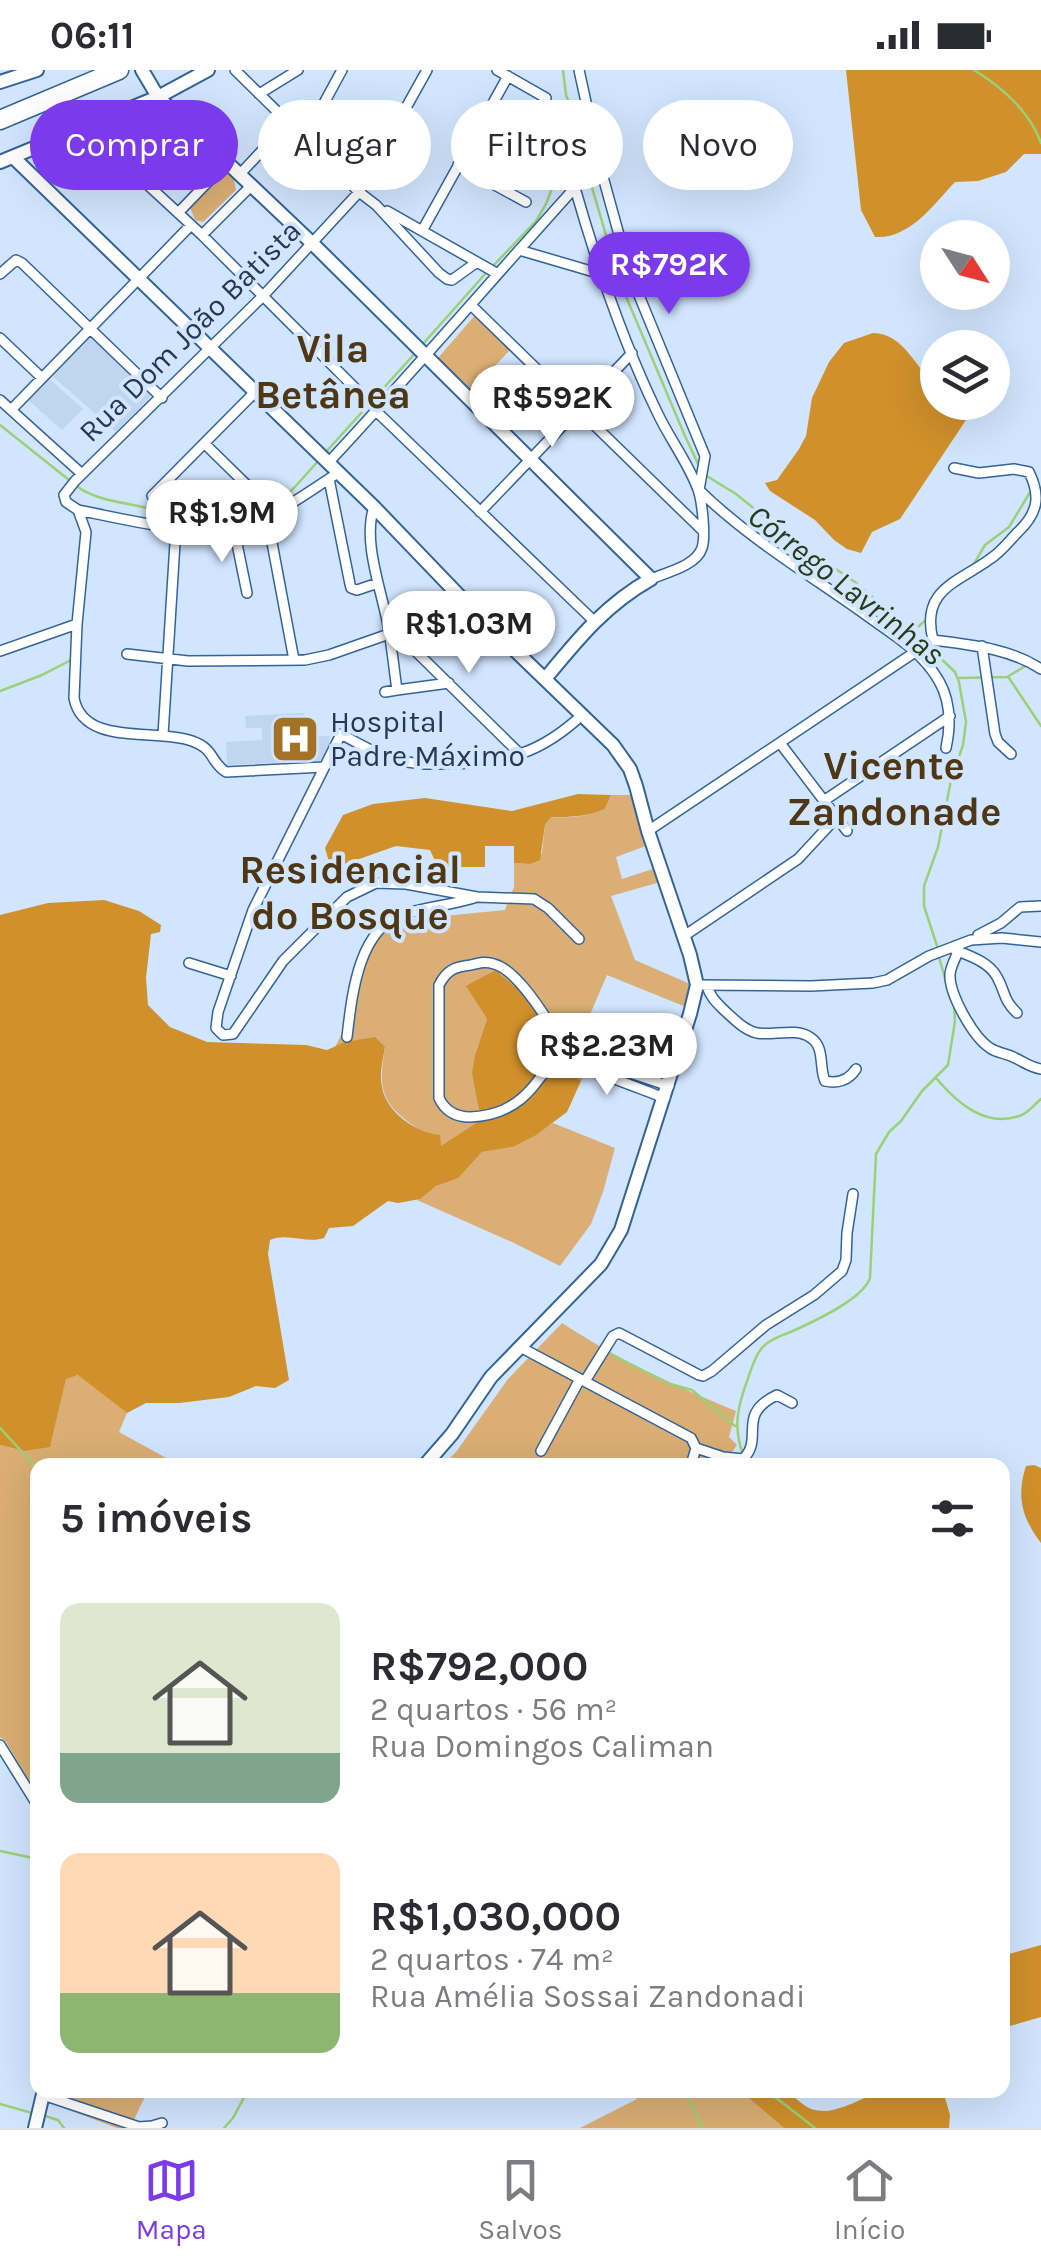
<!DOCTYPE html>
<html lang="pt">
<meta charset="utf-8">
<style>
body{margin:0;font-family:Karla,sans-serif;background:#f2f2f3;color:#2b2b33;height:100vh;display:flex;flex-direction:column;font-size:38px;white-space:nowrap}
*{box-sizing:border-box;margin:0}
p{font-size:32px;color:#7c7c81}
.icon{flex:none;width:55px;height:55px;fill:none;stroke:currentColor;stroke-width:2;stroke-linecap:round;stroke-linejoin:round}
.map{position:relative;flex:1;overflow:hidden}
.sheet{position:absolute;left:30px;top:1388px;width:980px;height:640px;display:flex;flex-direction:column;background:#fff;border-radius:20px;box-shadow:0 10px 40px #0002}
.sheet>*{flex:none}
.guide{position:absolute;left:30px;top:30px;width:982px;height:90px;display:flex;gap:20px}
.needle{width:65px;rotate:126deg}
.fabs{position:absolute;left:920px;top:150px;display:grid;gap:20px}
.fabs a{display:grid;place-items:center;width:90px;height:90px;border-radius:50%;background:#fff;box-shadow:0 10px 40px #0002;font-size:50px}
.price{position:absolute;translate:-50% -85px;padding:0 22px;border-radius:35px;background:#fff;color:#222;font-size:32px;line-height:65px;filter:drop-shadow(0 2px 5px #0008)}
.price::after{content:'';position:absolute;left:50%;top:60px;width:30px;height:22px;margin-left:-15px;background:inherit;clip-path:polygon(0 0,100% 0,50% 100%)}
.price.active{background:#7c3aed;color:#fff}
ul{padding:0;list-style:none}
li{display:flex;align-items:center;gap:30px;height:250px;padding:0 30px}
li span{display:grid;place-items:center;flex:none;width:280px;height:200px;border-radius:20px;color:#555}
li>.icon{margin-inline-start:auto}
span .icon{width:120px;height:120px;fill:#fffc;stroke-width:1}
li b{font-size:42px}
h2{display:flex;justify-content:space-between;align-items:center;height:120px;padding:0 30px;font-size:42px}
.pill{padding:0 35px;border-radius:45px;background:#fff;box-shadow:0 10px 40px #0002;font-size:35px;line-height:90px}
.pill.active{background:#7c3aed;color:#fff}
.status{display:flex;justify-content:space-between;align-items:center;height:70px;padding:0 50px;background:#fff;direction:ltr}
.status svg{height:28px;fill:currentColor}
.tabs{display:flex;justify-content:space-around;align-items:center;height:140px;border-top:2px solid #e1e1e2;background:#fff;font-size:28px;color:#7c7c81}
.tabs a{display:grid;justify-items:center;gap:5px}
.tabs .active{color:#7c3aed}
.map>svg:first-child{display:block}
.built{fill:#bfd5f0}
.green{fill:#daae74}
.forest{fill:#d0902b}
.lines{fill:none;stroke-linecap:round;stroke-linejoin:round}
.stream{stroke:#9bd176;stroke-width:2.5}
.street-casing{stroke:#346399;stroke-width:12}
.secondary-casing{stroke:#346399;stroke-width:16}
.highway-casing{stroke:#346399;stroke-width:21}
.street{stroke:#fff;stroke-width:9}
.secondary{stroke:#fff;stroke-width:12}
.highway{stroke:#fff;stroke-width:18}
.labels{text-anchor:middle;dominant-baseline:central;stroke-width:8;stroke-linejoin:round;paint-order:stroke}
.street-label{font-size:30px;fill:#243851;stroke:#d1e5fe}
.poi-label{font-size:30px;fill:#243851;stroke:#d1e5fe;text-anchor:start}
.water-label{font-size:32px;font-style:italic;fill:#263b16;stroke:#d1e5fe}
.district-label{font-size:40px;font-weight:bold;fill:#4f3714;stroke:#d1e5fe}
</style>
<div class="status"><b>06:11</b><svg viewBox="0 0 49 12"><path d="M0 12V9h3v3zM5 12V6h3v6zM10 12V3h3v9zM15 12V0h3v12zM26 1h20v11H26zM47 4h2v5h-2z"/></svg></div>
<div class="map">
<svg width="1041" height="2058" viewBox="0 0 1041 2058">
<rect width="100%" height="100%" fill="#d1e5fe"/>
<!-- built -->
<path class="built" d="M92,264L155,322L116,362L51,305Z
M48,308L83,339L62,360L27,329Z
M304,643L305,667L329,666L330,690L227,695L226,672L262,670V658H246L245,646Z"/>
<!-- green -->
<path class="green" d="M229,102L233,105L236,120L203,152L195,150L190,137L222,103Z
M477,243L512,278L472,320L438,288Z
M611,725H638L651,774L616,787L622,809L659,797L664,811L611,826L635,890L697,917L691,939L607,905L585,956L578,955L567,985L568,989L583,994L585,1003L581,1011L565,1000L539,1001L518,919L494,900L467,917L487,949L475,985L481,1051L441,1077C430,1061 430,1067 417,1058C380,1033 378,1018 385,977H335L347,954L369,881L383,859L403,850L505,840L514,817V793L530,794L542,783L545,755L551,747C571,748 586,747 605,739Z
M553,1053L615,1078L603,1122L591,1154L560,1196L514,1173L417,1130L436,1116L458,1107L482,1082L513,1077Z
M562,1253C619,1290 673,1315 736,1341L729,1367L737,1375L723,1395H443L456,1382L508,1309Z
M79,1305L127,1343L119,1362L179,1395H38L37,1724L6,1672L0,1667V1375L24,1381L50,1376L66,1308Z
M56,2020H148L130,2058H117L53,2034Z
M628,2020H739L784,2058H580L637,2029Z"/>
<!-- forest -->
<path class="forest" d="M846,0H1041V84H1024L1006,102L978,111L955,112C933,135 910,169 875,167L861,140Z
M873,263C905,264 916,299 937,317L938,332L968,333L972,341L900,449L872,462L861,483L847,479L834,470L815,450L770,421L765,413L777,410L799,379L806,366L812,328L829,292L844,273Z
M578,724L611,725L605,739C586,747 571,747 551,747L545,755L540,790L530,794L514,793V776H485V797H438L430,780L396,776L331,799L325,778L343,745L373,734L425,728L512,741Z
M104,830L139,841L161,855L160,862L151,864L146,908L148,935L170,957L207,972L306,975L327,980L345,972L375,967L385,977C383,989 379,1004 382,1017C386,1042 416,1063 440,1065L441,1076L481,1050L472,1003L475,985L487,949L466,916L495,900L518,919L552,957L539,1001L565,1000L581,1011L567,1042L536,1065L513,1077L482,1082L458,1108L436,1116L420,1129L398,1133L388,1131L353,1156L329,1158L324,1168C307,1174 287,1162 270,1170L268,1184L289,1310L275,1318L256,1316L229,1327L179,1333H146L127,1343L78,1305L66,1309L50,1377L24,1381L0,1375V845L48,833Z
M1034,1395L1041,1398V1473C1022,1448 1016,1426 1026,1396Z
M1041,1875V1947L1003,1958V1896L1009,1884Z
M739,2020C752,2020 774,2016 785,2022C803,2030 802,2041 826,2041C840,2040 864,2029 876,2022C888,2016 932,2018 944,2024L950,2045L949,2058H784Z"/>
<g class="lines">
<!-- stream -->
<path class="stream" d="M974,0C1002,17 1030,42 1041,73
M573,53L588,100
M589,107L619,210L685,366L700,398
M492,197L536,151L546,134L554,113L574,46L566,25L563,0
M422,275L486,203
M0,355L69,410
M325,383L417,281
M705,405L736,424L793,470L855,512L924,573
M75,415C92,428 113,431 133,435C174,443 222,460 263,442C286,431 303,407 320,389
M974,494L985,475L1009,457L1032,419
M908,555L919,556L927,549
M930,578L955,602L959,612L966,652L963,675L951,710L938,777L924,816V836L938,879
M959,608L1007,607L1027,595
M1009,608L1041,656
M0,621L42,605L71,590
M939,887L949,923
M936,1008C957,1033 986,1059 1022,1045C1030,1041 1035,1034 1041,1029
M610,1284L670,1314L692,1320L735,1356
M0,1358L38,1399
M742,1382C734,1357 737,1339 746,1314C750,1303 754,1288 761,1279C769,1269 784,1265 795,1260C815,1251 863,1229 870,1208L876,1084L889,1062L901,1051L922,1021L948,995L955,951L954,935
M0,1781L38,1789
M681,2020C694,2030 693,2046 703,2058
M766,2020L815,2058
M0,2034L32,2043
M45,2046L58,2050L64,2058
M224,2058L233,2048L248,2020"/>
<!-- street casing -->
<g class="street-casing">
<path id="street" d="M235,0L359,122L376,135L439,203L447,209L452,210L477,192
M497,0L546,28
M579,0L600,96L629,201L705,386L699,420C746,466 805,502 859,540C887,561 921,579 939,611C951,632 951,655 946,678
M259,24L298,0
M491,36L543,64
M304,70L342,0
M458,95L526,132
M136,104L202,165L362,325
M240,104L288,53
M575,118C597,195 622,270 657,342C669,368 687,391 697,417C702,428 706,466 702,478C696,496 667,502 651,509
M387,141L498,204
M178,143L226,93
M422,161L508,6
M202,165L252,115
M519,180L601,204
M0,204L16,190L22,193L162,328
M472,236L703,461
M0,268L42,308
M0,330L82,404
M11,340L191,155
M376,341L594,551
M205,374L257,425
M328,393C420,294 508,191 599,91
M329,409L350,514L351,518L357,520L378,513
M168,410L187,428
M152,426L255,322
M374,437C362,472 382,521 388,556C392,577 394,599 397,620L385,622
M78,440C118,448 197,467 234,459C272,450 306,423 338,403
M480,442L632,283
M267,446L294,590
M234,459L247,523
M388,554L521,685
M933,570C920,519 959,512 990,489C1001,482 1009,471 1018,462C1038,443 1041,426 1029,402L1014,399L979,403L954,398
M933,570C970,575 1009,578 1041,599
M982,576L995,664L998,672L1011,684
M0,581L77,554
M127,584L188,591L305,590L329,585L389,564
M420,585L470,537
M397,620L449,613
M163,665L176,457
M780,673L847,761
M324,697L226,702C210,692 215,679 192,671C156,658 83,677 74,628L77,554L86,462L78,440L66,432L64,425L75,411L263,226L359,122L427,0
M825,730L950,646
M648,761L933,570
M978,865L1001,853L1020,837L1041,836
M684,866L798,789L837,747
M579,869L548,838L534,829L477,827L406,814L376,813L347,827L283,891L233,964L223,965L216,958L218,942L253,840L341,664C359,674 378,685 398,690C416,695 435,694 453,694C508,692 541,683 582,645
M955,880C970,886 989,892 997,907C1006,923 1002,928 1017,943
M958,882C955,889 951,896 950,904C949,924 973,967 990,978C997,983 1005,983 1013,987C1023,991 1029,997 1041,999
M189,893L231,906
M697,915L811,916L873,913L887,910L929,886L971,870L1002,868L1041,872
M707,916C710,927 717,933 725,941C734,949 744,960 757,963C773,966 797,957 811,968C825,977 819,998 825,1011C838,1014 849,1010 856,999
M347,967C352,925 358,858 404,844C427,837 451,835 474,828
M548,998L553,960
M665,1028C647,1022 574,991 560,993C547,995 540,1009 532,1018C515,1038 495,1046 470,1047C455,1047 445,1041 439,1028V915C447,900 454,897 471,895C479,893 486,891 494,894C514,899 537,934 548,951C555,963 560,974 571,983L669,1016
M520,1277L691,1368L696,1378L691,1395
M585,1311L613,1266L619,1263L699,1305L703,1306L712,1301L766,1255L814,1225L842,1201L846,1190L847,1163L853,1124
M696,1378L723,1387L743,1389C765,1368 735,1345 777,1325L792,1333
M541,1381L580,1309
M0,1675L38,1736
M43,2025L139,2057L152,2056L162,2053"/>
</g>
<!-- secondary casing -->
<g class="secondary-casing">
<path id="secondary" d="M142,0L158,27L313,174L651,509C605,535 578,569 545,609
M0,12L37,0
M13,87L374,437L470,537L613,675L630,699L636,716L648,761L690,885L697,915L690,944L621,1160L601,1194L491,1307L452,1364L425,1395
M0,92L158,27L208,0
M35,2058L44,2020"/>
</g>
<!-- highway casing -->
<g class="highway-casing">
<path id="highway" d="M0,50L119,0"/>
</g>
<!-- street -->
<use href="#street" class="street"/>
<!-- secondary -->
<use href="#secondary" class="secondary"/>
<!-- highway -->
<use href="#highway" class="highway"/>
</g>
<!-- icons -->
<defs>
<g id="hospital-square" transform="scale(2.5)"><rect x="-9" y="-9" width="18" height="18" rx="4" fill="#a37227" stroke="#d1e5fe"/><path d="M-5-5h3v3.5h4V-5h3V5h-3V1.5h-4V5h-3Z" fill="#fff"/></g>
</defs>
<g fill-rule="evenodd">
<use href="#hospital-square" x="295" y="669"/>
</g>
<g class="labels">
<!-- street labels -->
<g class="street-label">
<text transform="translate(190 261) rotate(-45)">Rua Dom João Batista</text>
</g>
<!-- poi labels -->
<g class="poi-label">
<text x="330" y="652">Hospital<tspan x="330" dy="34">Padre Máximo</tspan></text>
</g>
<!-- water labels -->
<g class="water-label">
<text transform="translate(846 515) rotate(38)">Córrego Lavrinhas</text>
</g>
<!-- district labels -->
<g class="district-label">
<text x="333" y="278">Vila<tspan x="333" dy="46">Betânea</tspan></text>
<text x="894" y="695">Vicente<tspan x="894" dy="46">Zandonade</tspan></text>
<text x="350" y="799">Residencial<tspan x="350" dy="46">do Bosque</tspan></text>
</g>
</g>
</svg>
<div class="fabs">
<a><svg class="needle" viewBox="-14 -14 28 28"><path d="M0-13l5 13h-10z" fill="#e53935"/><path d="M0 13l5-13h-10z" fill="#7c7c81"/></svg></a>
<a><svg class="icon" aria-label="layers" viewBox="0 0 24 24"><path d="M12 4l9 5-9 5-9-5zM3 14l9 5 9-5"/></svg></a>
</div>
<b class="price active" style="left:669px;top:247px">R$792K</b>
<b class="price" style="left:552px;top:380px">R$592K</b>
<b class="price" style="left:222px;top:495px">R$1.9M</b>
<b class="price" style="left:469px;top:606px">R$1.03M</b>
<b class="price" style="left:607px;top:1028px">R$2.23M</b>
<div class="guide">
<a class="pill active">Comprar</a>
<a class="pill">Alugar</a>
<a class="pill">Filtros</a>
<a class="pill">Novo</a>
</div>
<section class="sheet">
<h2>5 imóveis<svg class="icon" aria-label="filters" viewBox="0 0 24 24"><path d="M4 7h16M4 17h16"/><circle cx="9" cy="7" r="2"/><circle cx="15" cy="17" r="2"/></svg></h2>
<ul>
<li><span style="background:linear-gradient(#dfe7d0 75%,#7fa58c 0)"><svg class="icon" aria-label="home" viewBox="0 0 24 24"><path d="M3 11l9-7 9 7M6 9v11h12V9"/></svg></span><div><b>R$792,000</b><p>2 quartos · 56 m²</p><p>Rua Domingos Caliman</p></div></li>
<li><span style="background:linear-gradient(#ffd9b3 70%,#8fb573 0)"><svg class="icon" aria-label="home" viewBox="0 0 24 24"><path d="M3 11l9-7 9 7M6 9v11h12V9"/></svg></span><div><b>R$1,030,000</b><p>2 quartos · 74 m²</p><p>Rua Amélia Sossai Zandonadi</p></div></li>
</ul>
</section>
</div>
<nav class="tabs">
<a class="active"><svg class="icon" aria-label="map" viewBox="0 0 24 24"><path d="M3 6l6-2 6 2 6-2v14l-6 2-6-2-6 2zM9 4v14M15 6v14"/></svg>Mapa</a>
<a><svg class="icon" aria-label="saved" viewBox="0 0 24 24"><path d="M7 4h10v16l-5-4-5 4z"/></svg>Salvos</a>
<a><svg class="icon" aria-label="home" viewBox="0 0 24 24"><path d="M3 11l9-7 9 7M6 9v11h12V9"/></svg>Início</a>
</nav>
